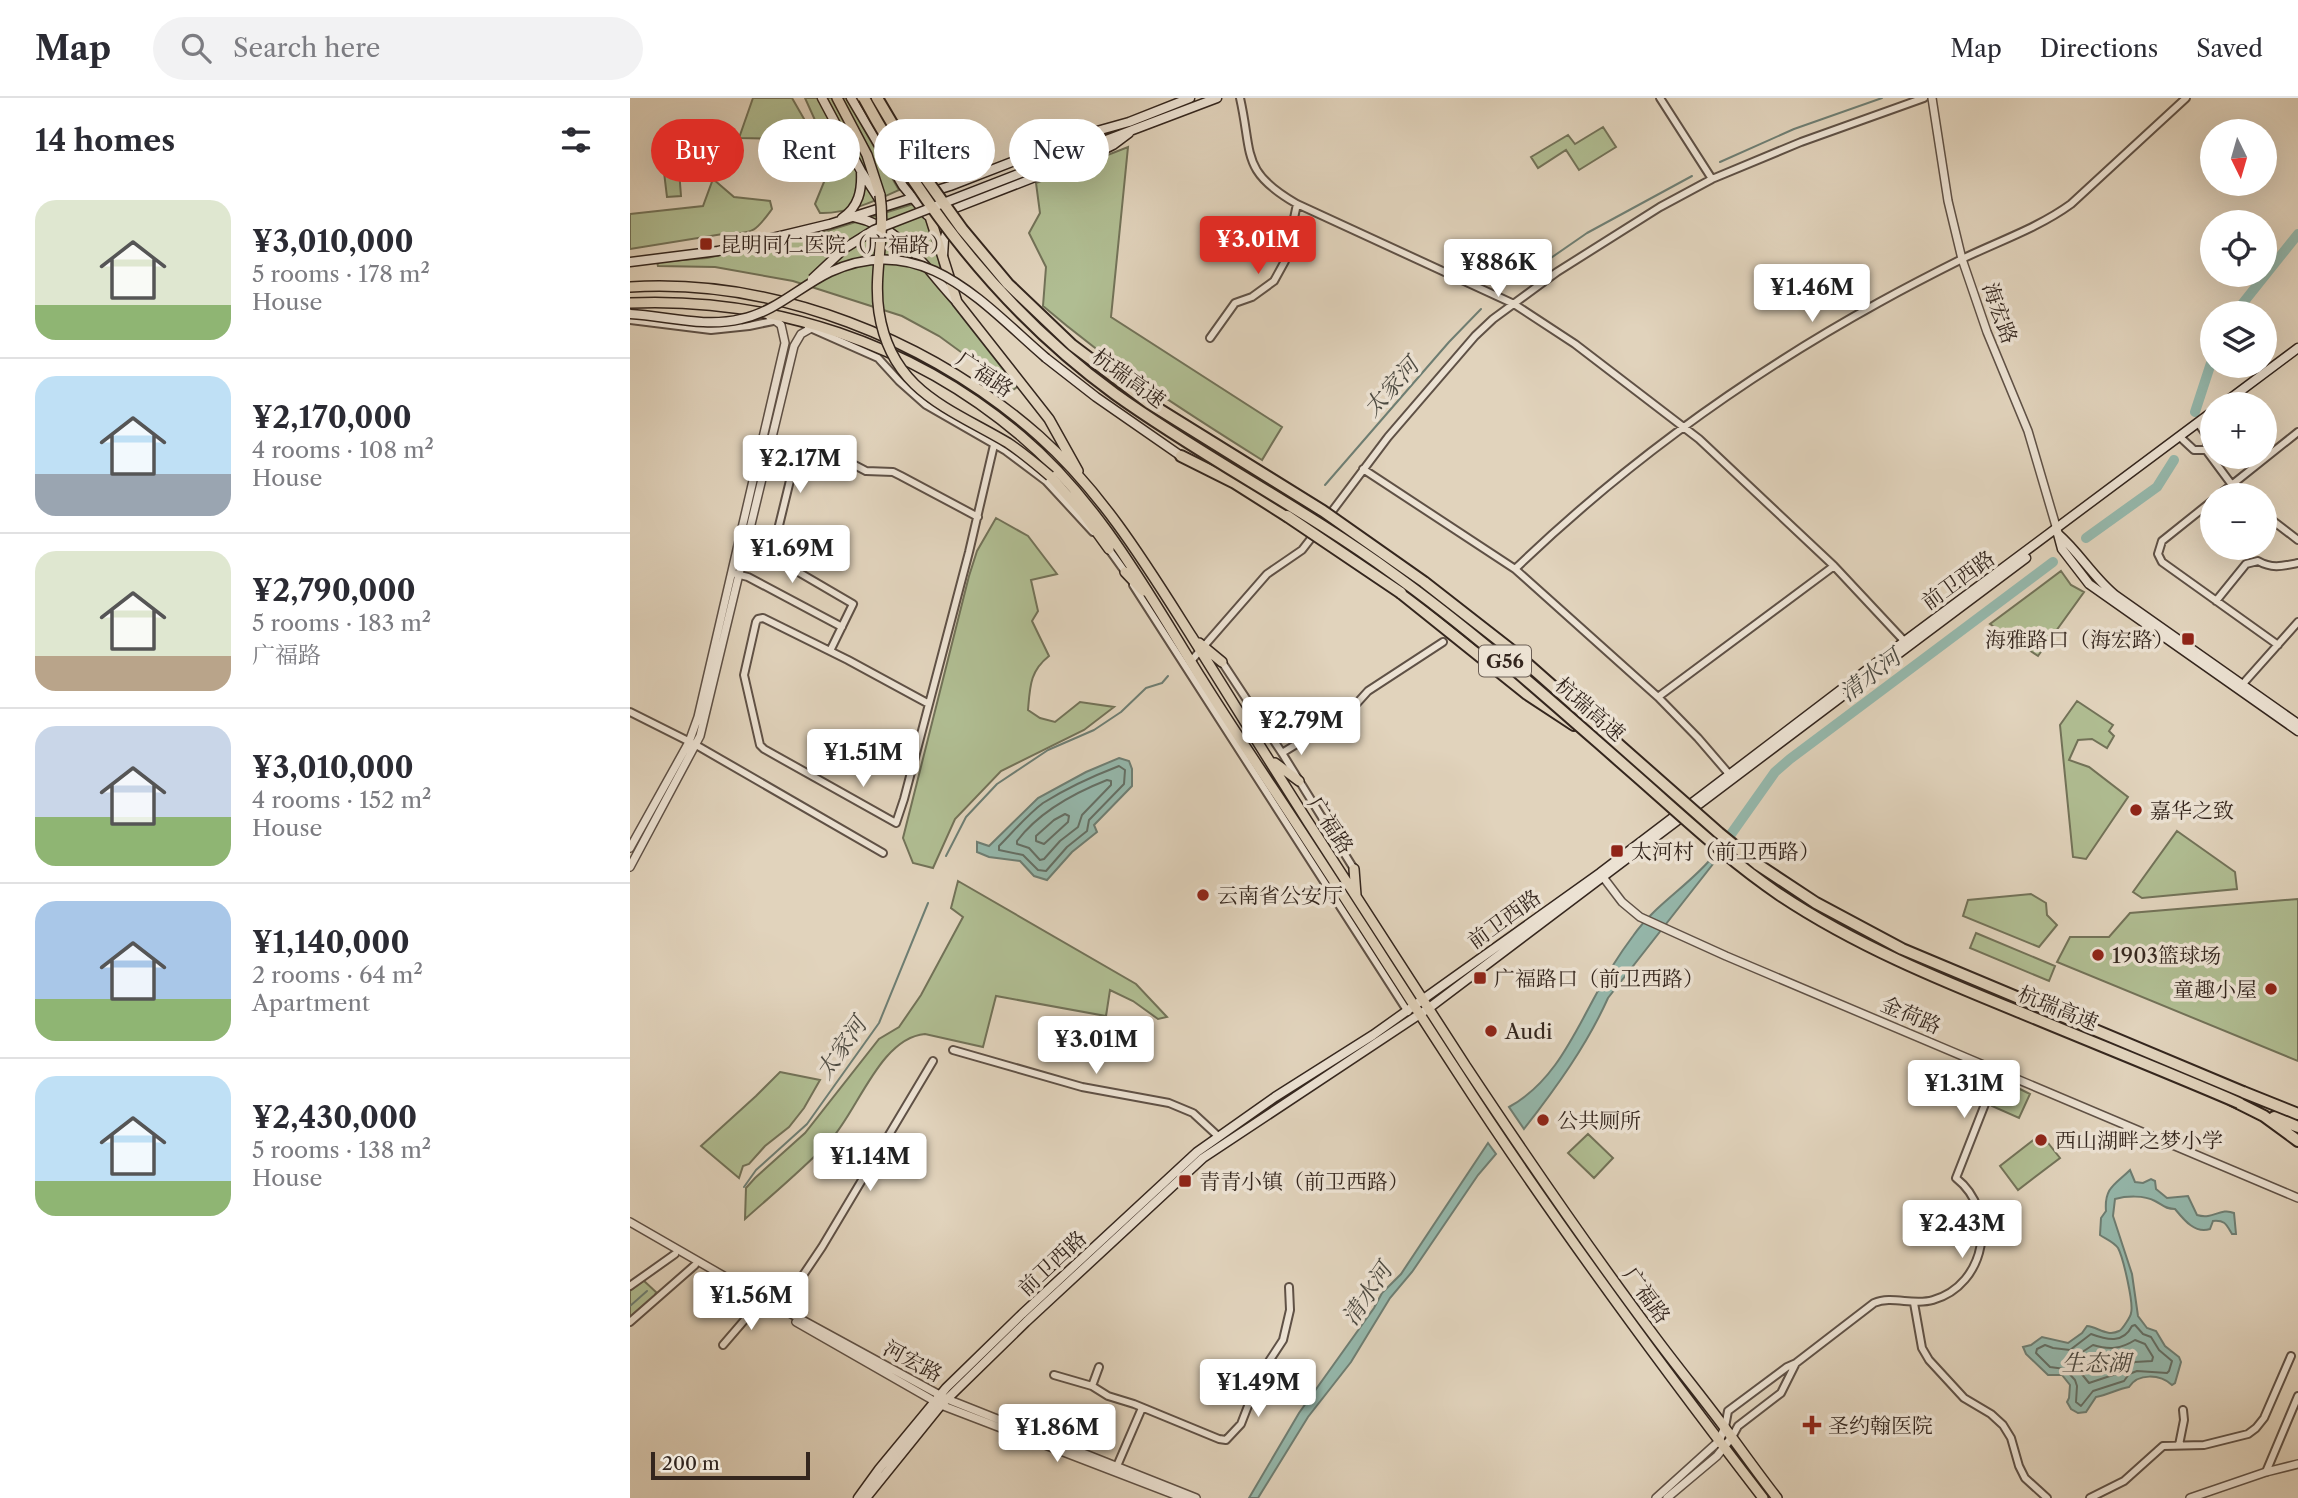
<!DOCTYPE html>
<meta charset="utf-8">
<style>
body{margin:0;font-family:"Libre Caslon Text","Noto Serif SC",serif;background:#f2f2f3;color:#2b2b33;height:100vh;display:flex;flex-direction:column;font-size:26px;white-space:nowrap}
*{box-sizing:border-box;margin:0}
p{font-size:23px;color:#7c7c81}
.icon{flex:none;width:38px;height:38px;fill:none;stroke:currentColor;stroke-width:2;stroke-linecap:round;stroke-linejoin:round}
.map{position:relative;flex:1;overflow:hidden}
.sheet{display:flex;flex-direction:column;background:#fff;width:630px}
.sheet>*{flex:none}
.banner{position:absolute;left:21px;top:21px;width:665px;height:63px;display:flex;gap:14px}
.needle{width:46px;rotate:175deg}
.fabs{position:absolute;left:1570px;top:21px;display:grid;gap:14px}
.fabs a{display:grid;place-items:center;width:77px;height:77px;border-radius:50%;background:#fff;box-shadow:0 7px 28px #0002;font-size:35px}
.scale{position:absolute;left:21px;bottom:18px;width:159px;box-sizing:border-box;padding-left:7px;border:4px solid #34261e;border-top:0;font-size:19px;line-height:24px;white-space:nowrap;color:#34261e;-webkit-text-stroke:5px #ece2d3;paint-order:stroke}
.price{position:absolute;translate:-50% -60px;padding:0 16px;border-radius:7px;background:#fff;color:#222;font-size:23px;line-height:46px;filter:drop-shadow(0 2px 4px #0008)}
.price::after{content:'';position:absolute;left:50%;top:42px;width:21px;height:16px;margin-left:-10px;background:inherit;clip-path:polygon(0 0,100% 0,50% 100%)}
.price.on{background:#d93025;color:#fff}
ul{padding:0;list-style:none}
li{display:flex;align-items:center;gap:21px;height:175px;padding:0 35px}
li+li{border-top:2px solid #e1e1e2}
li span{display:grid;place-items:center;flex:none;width:196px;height:140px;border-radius:21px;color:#555}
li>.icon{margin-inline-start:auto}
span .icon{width:84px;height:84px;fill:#fffc;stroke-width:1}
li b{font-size:30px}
h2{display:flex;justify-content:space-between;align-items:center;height:84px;padding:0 35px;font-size:30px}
.tag{padding:0 24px;border-radius:32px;background:#fff;box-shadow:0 7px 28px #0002;font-size:24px;line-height:63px}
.tag.on{background:#d93025;color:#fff}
header{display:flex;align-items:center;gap:42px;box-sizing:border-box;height:98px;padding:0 35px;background:#fff;border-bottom:2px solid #e1e1e2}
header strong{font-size:33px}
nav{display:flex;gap:38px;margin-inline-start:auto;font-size:24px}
.search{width:490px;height:63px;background:#f2f2f3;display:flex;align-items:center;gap:18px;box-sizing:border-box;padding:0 24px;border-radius:38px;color:#7c7c81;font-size:26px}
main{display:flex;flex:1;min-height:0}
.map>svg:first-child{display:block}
.green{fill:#b0bd92;stroke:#727258;stroke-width:2}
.water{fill:#95b8ac;stroke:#6e7e73;stroke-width:2}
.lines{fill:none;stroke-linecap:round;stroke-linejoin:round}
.shore{stroke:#646f65;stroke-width:2}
.stream{stroke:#6e7e73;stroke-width:2}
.river{stroke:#95b8ac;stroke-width:10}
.minor-casing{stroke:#5f5146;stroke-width:10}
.tertiary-casing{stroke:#5f5146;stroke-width:10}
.secondary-casing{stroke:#34261e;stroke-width:11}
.primary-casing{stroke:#34261e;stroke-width:12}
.motorway-casing{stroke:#34261e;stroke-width:14}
.minor{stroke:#ece2d3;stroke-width:6}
.tertiary{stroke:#ece2d3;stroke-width:7}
.secondary{stroke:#ece2d3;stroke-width:8}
.primary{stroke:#e1d3bc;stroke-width:9}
.motorway{stroke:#e1d3bc;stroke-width:10}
.secondary-bridge-casing{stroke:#34261e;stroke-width:11;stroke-linecap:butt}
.primary-bridge-casing{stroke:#34261e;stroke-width:12;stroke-linecap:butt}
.motorway-bridge-casing{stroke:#34261e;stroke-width:14;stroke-linecap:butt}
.secondary-bridge{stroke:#ece2d3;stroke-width:8}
.primary-bridge{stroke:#e1d3bc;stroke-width:9}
.motorway-bridge{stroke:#e1d3bc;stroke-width:10}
.poi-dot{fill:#8f2418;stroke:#ece2d3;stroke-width:2.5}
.labels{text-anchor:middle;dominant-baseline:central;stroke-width:7;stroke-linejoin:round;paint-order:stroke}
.shield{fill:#ece2d3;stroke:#6b5e54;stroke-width:2}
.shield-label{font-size:19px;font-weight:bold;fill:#34261e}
.poi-label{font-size:21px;fill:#34261e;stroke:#ece2d3;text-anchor:start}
.street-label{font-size:21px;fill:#34261e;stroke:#ece2d3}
.water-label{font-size:23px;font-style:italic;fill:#4c4a42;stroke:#ece2d3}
</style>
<header>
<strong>Map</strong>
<div class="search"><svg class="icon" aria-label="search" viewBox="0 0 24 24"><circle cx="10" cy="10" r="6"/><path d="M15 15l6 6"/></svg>Search here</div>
<nav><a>Map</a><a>Directions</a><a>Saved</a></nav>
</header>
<main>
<section class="sheet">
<h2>14 homes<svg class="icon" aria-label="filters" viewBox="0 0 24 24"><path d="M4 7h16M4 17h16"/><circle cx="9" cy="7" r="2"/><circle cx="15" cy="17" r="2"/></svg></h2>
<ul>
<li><span style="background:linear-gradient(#dfe7d0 75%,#8fb573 0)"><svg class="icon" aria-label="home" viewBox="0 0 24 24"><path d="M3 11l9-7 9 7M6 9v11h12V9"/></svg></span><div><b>¥3,010,000</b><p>5 rooms · 178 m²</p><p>House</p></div></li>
<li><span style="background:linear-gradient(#bfe0f5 70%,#9aa5b1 0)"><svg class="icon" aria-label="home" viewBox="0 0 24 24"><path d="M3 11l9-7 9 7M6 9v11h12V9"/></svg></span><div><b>¥2,170,000</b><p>4 rooms · 108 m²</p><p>House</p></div></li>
<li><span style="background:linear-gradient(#dfe7d0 75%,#b9a48a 0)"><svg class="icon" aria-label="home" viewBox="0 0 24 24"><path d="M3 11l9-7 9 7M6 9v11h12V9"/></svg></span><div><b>¥2,790,000</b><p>5 rooms · 183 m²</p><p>广福路</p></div></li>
<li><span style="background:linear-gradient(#c9d6e8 65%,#8fb573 0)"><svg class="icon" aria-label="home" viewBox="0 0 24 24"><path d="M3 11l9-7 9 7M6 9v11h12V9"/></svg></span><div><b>¥3,010,000</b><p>4 rooms · 152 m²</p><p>House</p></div></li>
<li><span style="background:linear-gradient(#a9c7e8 70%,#8fb573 0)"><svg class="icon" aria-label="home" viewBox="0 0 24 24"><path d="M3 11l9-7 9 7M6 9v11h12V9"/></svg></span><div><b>¥1,140,000</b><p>2 rooms · 64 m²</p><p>Apartment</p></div></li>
<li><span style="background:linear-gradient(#bfe0f5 75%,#8fb573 0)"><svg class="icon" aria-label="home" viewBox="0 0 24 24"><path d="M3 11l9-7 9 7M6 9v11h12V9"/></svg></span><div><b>¥2,430,000</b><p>5 rooms · 138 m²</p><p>House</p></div></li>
</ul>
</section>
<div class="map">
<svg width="1668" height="1400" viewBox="0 0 1668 1400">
<rect width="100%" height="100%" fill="#e1d3bc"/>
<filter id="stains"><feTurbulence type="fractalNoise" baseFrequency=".00286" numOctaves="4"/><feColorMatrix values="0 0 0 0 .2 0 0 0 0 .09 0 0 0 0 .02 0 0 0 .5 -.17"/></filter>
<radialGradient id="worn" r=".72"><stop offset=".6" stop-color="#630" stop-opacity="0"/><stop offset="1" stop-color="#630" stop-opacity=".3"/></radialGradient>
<!-- green -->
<path class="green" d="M123,0H162L185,40L159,41L109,40Z
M175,0H216L269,92C245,103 217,116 190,115L185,106L203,62Z
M973,29L986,49L949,72L936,52L908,70L901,59L938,37L945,46Z
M498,49L481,219L652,329L632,362C554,313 483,268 413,208L416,169L399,135L410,115L406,85Z
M49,72L51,98L37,99L34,74Z
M83,81L104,99L140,103L142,111C128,130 124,137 99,135L0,151V116L73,108Z
M283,106L298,123L309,162L315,197L387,289L383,292L309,238L272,218L163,183L85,169L28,168L27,164L77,160L197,133Z
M366,420L398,438L427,476L401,482L408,513L402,523L419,558C400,573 400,588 398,612L410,620L425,624L450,604L484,609L454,632L371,673L325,721L303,770L283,765L273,740L339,478L347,453Z
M1431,473L1441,487L1454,494L1408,558L1360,526Z
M1447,603L1483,627L1479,633L1484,638L1477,650L1462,641L1448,642L1439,662L1459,669L1498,699L1456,761L1443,759L1430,627Z
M1547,733L1605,774L1607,791L1512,800L1503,794Z
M328,783L506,886L537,919L528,921L503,903L480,892L476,918L366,898L353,949L295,936C249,940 227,1016 198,1045C172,1072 143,1096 115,1121L116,1090L125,1080L175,1035L249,941L269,929L291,897L333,819L321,810Z
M1401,796L1416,805L1417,817L1427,827L1409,849L1333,818L1338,802Z
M1668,801V963L1427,864L1440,839H1479L1500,815Z
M1346,835L1425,868L1419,883L1340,850Z
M150,974L190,982L174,1010L159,1029L135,1048L119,1066L113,1068L109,1080L71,1048L126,998Z
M1374,983L1400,996L1389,1020L1362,1008Z
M958,1036L983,1060L964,1080L938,1055Z
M1411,1036L1430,1060L1388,1092L1370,1068Z
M13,1182L26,1194L25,1198L0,1220V1193Z"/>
<!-- water -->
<path class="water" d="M489,660L499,663L502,671V688L464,727L467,734L442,754L417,782L404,778L390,763L359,759L347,754V744L359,748L408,700L456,674Z
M1079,763L1083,766L978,900C957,947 926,990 894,1031L879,1009C921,986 941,943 963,902C975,879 988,858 1003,838C1023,809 1055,790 1079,763Z
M858,1045L866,1056L848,1077L782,1174L760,1200L721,1264L678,1319L628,1400H619L669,1315L744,1210L752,1195L771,1176Z
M1500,1072L1505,1084L1513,1085L1521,1081L1525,1083L1526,1091L1537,1100L1558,1098L1567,1117C1584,1122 1590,1109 1604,1115L1606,1136H1602C1596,1126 1595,1122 1583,1123L1580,1131C1565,1136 1554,1122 1545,1111C1535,1111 1533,1107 1525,1103C1514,1097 1496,1098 1485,1101L1483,1118L1502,1176L1508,1218L1517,1230L1526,1233L1535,1248L1549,1259L1551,1264L1545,1285L1542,1287C1530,1276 1508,1275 1499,1289C1487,1291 1478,1297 1466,1299L1456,1314L1448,1315L1441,1311L1437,1304L1439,1300L1440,1287L1432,1277H1418L1396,1256L1393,1249L1401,1247L1412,1239L1438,1245L1452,1235L1457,1228C1468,1229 1477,1239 1489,1233C1492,1232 1501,1218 1501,1215C1504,1206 1493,1159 1488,1150C1484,1144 1476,1141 1470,1137L1471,1120L1476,1113C1474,1089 1486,1086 1500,1072Z"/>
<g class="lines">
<!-- shore -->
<path class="shore" d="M489,668L495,672L494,686L459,722L457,733L437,749L416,773L408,772L393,757L369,752V748C383,734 397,717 413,705C437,690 463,678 489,668Z
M477,682L481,683V687L452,717L448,729L430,743L414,761L410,762L399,750L387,746V743C409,714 444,695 477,682Z
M435,716L439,718L438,724L414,746L406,743V738L424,722Z
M1505,1227L1513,1236L1521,1239L1529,1252L1542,1263L1539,1273L1537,1275L1507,1273L1499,1276L1494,1283L1463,1293L1451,1308L1446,1304L1447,1288L1445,1282L1435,1271L1420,1269L1406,1255L1407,1251L1415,1247L1423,1250L1440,1252L1461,1236C1477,1242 1493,1246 1502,1228Z
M1505,1242L1515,1246L1523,1259L1522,1263L1505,1264L1489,1275L1459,1285L1442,1264L1443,1260L1463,1247C1479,1252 1491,1251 1505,1242Z"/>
<!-- stream -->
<path class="stream" d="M1090,64L1164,31L1252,0
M889,182L957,135L1062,78
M695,387L819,244L851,211
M316,758L336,719L367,686L418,652L464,632L491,614L516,590L532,585L538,578
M114,1089L126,1072L177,1026L249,925L298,805
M0,1208L17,1193"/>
<!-- river -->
<path class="river" d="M1605,215L1668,136
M1565,314L1582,262
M1456,440L1527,389L1544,362
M1099,739L1145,674L1160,661L1423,464"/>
<!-- minor casing -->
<g class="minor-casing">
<path id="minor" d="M610,0C623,57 610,73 667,106L884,206L945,246L1069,341L1204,468L1277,546
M1030,0L1082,81
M0,222L81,232L119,228L148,222
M178,229L248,260L269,283L296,307L376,353L416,383L463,434
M580,240L605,205L622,199L644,183L655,163L667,106
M1550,339L1564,352H1576C1580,339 1575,335 1568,325
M1576,352L1602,387L1614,397
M733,371L885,471L1028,599L1068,640L1099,676
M1589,397L1668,334
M1582,403L1532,443L1528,456L1532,464L1648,547
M1634,416L1668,442
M697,420L758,339L845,238L863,221L927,174L1030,109L1082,81L1171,44L1294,0
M478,450L496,475
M885,471C993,367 1116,278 1248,205C1275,190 1304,175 1332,161C1369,143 1408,130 1441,106L1556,0
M102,475L118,479L212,529
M503,487L778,914
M1586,503L1616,466L1628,463C1642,471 1653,468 1668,465
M200,553L223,506L146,461L143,452L164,366L176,350L188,348L236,373L263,374L271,378L348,419
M561,563L637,476L672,452L686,434
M592,564L652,655L724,771
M1611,588L1668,524
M1028,599L1204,468
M299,606L218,562L133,520L128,521L126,524L114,577L130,647L134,651L266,725L274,701L339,454L364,347
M0,614L66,647L253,755
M652,655L719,614L738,593L813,544
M323,952L452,989L539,1005L563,1015L589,1039
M0,1188L45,1156
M1284,1205L1292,1250L1299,1262L1334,1300L1361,1316L1373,1327L1381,1340L1389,1368L1395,1380L1417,1400
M151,1210L192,1149L303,963
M0,1224L65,1167
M93,1247L130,1204
M424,1277L462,1288L478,1298L504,1306L589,1341L596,1342L611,1326L630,1277L653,1242L660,1212L659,1189
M462,1288L469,1269
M1095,1329L1098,1313L1157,1269L1166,1265L1244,1205C1262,1197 1283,1208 1303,1202C1356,1187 1369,1114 1326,1080L1368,973
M1102,1339L1108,1328L1151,1295L1166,1265
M1549,1347L1554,1322L1553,1312
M487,1368L512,1310
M1636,1374L1668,1298
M1460,1400L1494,1383L1533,1348L1574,1347L1618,1336L1626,1330L1634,1320L1661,1258"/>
</g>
<!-- tertiary casing -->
<g class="tertiary-casing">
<path id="tertiary" d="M1302,0L1318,103L1332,161L1357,234L1398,333L1428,435
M0,750L59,644L68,619L155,245L151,227L139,218
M0,769L70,638L164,248L171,236L185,228
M973,779L992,804L1010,819L1096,858L1668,1100
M0,1124L132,1200L317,1301L566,1400
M166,1224L311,1307L553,1400
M1026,1400L1089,1343L1095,1329
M1037,1400L1087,1358L1102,1339
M1560,1400L1636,1374L1668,1366"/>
</g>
<!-- secondary casing -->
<g class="secondary-casing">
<path id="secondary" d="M192,0L231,73L249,101
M221,0L273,88L297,117
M463,47L587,0
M315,114L469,54L483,47L499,35
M224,119C275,130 294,170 327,204
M212,120C229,109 232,92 231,73
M313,158L314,142L319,126
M0,164L88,153L200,126L320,88L449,38L499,24L560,0
M416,260L466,299L551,358
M1593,306L1668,250
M1428,436L1432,451L1459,486L1668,633
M1428,436C1449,454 1463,479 1485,497L1668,626
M1244,574L1396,460
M228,1400L249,1371L316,1290L392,1216L567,1054L645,999L743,937L970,775L1275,543L1582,314
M236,1400L311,1307L396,1224L573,1060L799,910L1211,599"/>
</g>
<!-- primary casing -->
<g class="primary-casing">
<path id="primary" d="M207,0L237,57L250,97
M296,106L327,204L419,321L448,373
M0,189C146,180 300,242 409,338C473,395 517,468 562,539C601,601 639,663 678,724C731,805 783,886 835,967C896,1059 959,1151 1025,1239C1048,1270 1072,1299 1095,1330C1112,1353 1129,1377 1147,1400
M0,205C143,199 283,246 391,338C469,404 518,495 571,580C594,617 618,653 642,689C704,782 764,877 826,972C921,1119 1026,1261 1133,1400
M420,378L453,415L479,451
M495,474L513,493
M569,545L592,564
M645,665L669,683
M724,771L726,797"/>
</g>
<!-- motorway casing -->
<g class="motorway-casing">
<path id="motorway" d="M551,358L605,385L657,418
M771,495L897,596L944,627
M1613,994L1668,1016
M1602,1002L1634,1018L1668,1043
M1644,1019L1668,1029"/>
</g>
<!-- minor -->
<use href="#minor" class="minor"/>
<!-- tertiary -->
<use href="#tertiary" class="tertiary"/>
<!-- secondary -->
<use href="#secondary" class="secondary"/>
<!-- primary -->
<use href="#primary" class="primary"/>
<!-- motorway -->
<use href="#motorway" class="motorway"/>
<!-- secondary-bridge casing -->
<g class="secondary-bridge-casing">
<path id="secondary-bridge" d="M182,181L215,150L244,132L463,47
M0,216C37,218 74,230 111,221C145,214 169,189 200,174C293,131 353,206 416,260"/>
</g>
<!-- primary-bridge casing -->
<g class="primary-bridge-casing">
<path id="primary-bridge" d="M250,97C256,137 243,175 249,214C261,293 319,310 378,345C393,355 406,366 420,378"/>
</g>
<!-- motorway-bridge casing -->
<g class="motorway-bridge-casing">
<path id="motorway-bridge" d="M234,0C297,116 378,218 485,296C574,360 673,410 762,475C847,536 924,606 1003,675C1051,717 1097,761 1150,797C1225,847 1308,881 1392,915C1464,945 1537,974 1609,1005
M247,0L289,71L332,131L378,186L442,247L519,305L693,413L794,484L885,555L1089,735L1127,766L1186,805L1272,851L1613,994
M657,418L771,495"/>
</g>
<!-- secondary-bridge -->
<use href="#secondary-bridge" class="secondary-bridge"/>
<!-- primary-bridge -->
<use href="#primary-bridge" class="primary-bridge"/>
<!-- motorway-bridge -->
<use href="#motorway-bridge" class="motorway-bridge"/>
</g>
<!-- markers -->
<g class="poi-dot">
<rect x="69" y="139" width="14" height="14" rx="3.5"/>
<rect x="1551" y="534" width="14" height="14" rx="3.5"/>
<circle cx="1506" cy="712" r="7"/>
<rect x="980" y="746" width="14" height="14" rx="3.5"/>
<circle cx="573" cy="797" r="7"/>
<circle cx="1468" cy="857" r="7"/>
<rect x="843" y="873" width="14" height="14" rx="3.5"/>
<circle cx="1641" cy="891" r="7"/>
<circle cx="861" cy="933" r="7"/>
<circle cx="913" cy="1022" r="7"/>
<circle cx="1411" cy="1042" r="7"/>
<rect x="548" y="1076" width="14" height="14" rx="3.5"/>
<path d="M1178.5 1316.5h7v7h7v7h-7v7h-7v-7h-7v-7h7z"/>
</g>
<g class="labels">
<!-- shield labels -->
<rect class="shield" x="849" y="547.5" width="52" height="31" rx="5"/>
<g class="shield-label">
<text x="875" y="563">G56</text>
</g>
<!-- poi labels -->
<g class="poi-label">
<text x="90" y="146">昆明同仁医院（广福路）</text>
<text x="1544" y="541" text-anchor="end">海雅路口（海宏路）</text>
<text x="1520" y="712">嘉华之致</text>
<text x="1001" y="753">太河村（前卫西路）</text>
<text x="587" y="797">云南省公安厅</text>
<text x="1482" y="857">1903篮球场</text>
<text x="864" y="880">广福路口（前卫西路）</text>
<text x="1627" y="891" text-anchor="end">童趣小屋</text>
<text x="875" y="933">Audi</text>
<text x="927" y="1022">公共厕所</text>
<text x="1425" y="1042">西山湖畔之梦小学</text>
<text x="569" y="1083">青青小镇（前卫西路）</text>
<text x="1198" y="1327">圣约翰医院</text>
</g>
<!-- street labels -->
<g class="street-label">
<text transform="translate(1370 215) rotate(70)">海宏路</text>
<text transform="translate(355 276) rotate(34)">广福路</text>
<text transform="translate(499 280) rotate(36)">杭瑞高速</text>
<text transform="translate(1328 482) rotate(-36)">前卫西路</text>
<text transform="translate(960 611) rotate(41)">杭瑞高速</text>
<text transform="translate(701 727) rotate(57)">广福路</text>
<text transform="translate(874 821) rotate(-36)">前卫西路</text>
<text transform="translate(1428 910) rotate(22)">杭瑞高速</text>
<text transform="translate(1281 917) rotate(23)">金荷路</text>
<text transform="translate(422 1165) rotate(-43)">前卫西路</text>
<text transform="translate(1017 1197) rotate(54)">广福路</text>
<text transform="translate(283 1263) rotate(28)">河宏路</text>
</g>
<!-- water labels -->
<g class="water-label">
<text transform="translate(761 289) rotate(-48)">太家河</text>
<text transform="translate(1240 577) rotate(-37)">清水河</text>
<text transform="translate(211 950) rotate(-55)">太家河</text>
<text transform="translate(737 1196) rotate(-56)">清水河</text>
<text x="1466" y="1265">生态湖</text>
</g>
</g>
<rect width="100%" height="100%" filter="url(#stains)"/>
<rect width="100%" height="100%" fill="url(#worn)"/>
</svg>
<div class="fabs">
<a><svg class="needle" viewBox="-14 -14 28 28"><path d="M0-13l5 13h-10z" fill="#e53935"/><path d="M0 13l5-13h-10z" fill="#7c7c81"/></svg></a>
<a><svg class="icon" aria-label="locate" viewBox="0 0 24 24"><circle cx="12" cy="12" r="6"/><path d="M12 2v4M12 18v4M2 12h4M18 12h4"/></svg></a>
<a><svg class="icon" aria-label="layers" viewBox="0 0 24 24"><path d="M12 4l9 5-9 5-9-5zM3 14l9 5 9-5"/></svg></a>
<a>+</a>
<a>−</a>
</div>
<div class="scale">200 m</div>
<b class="price on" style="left:628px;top:178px">¥3.01M</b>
<b class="price" style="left:868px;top:201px">¥886K</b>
<b class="price" style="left:1182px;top:226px">¥1.46M</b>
<b class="price" style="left:170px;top:397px">¥2.17M</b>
<b class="price" style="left:162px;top:487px">¥1.69M</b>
<b class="price" style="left:671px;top:659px">¥2.79M</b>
<b class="price" style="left:233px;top:691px">¥1.51M</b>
<b class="price" style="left:466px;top:978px">¥3.01M</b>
<b class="price" style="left:1334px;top:1022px">¥1.31M</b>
<b class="price" style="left:240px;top:1095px">¥1.14M</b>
<b class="price" style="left:1332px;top:1162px">¥2.43M</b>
<b class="price" style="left:121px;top:1234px">¥1.56M</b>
<b class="price" style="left:628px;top:1321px">¥1.49M</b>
<b class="price" style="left:427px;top:1366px">¥1.86M</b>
<div class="banner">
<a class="tag on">Buy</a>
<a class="tag">Rent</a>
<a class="tag">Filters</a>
<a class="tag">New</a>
</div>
</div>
</main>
